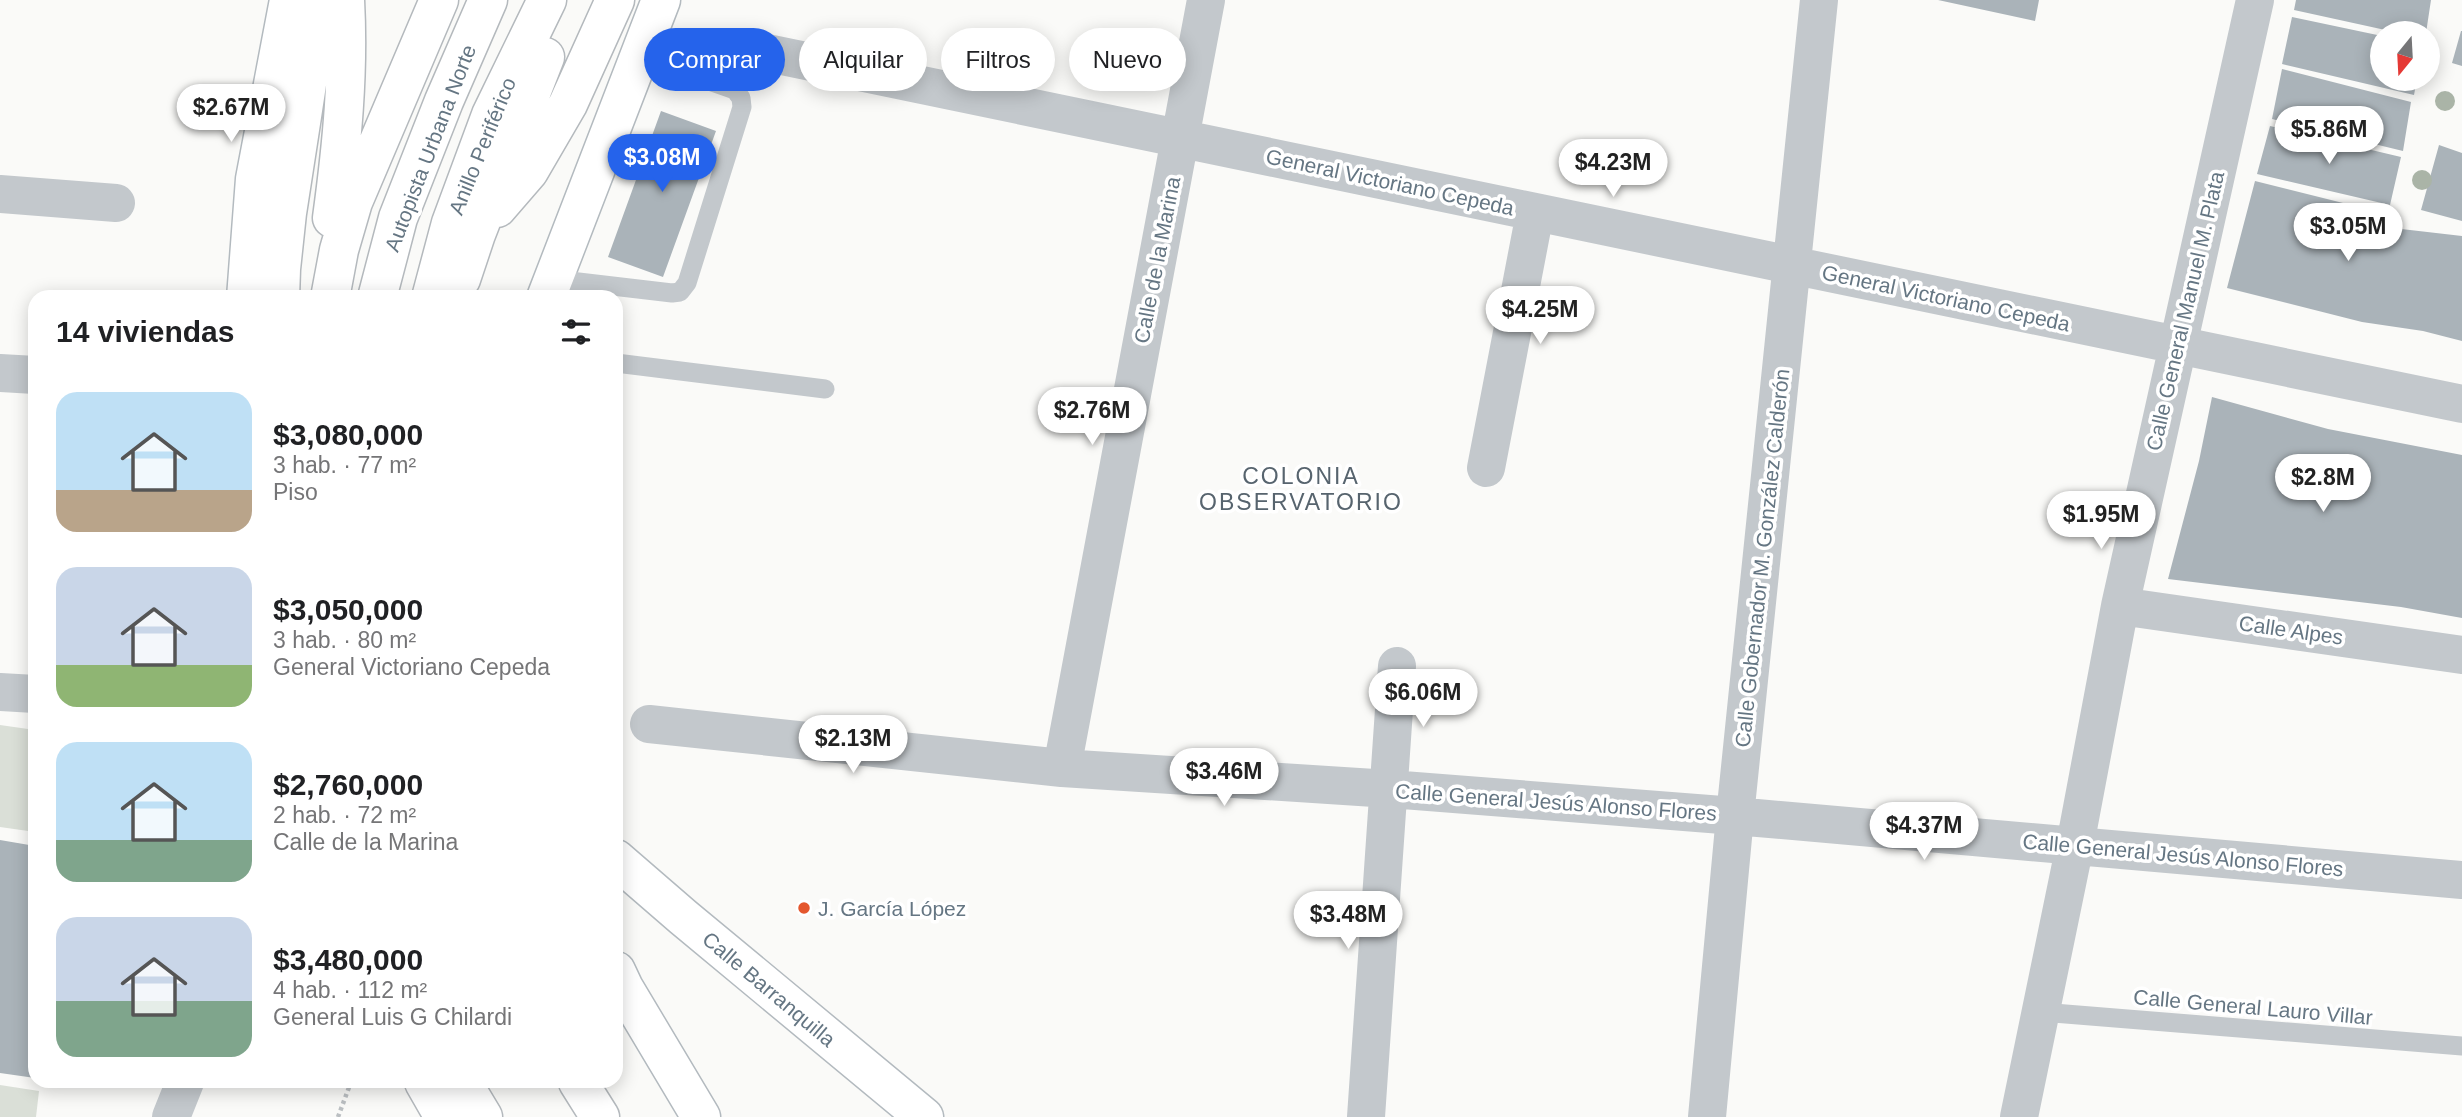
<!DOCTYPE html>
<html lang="es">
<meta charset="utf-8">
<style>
body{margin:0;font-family:Helvetica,sans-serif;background:#f6f6f6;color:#202124;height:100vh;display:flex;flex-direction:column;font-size:26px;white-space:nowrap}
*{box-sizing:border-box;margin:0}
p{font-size:23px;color:#757577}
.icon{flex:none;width:38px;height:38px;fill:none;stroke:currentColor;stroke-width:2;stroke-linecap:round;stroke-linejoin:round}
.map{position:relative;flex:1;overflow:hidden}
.drawer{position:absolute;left:28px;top:290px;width:595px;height:798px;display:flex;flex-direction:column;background:#fff;border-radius:21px;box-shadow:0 4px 18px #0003}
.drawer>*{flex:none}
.hud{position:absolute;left:644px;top:28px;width:665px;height:63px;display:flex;gap:14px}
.needle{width:46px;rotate:198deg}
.controls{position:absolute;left:2370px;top:21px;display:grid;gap:14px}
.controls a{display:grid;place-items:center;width:70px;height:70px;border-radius:50%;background:#fff;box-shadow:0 4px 18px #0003;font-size:35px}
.price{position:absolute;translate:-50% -60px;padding:0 16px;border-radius:24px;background:#fff;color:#222;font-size:23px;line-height:46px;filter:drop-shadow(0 2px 4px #0008)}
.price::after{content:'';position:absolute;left:50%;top:42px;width:21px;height:16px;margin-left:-10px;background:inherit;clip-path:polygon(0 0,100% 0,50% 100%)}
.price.on{background:#2563eb;color:#fff}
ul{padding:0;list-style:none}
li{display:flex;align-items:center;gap:21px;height:175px;padding:0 28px}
li span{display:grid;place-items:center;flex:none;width:196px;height:140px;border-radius:21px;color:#555}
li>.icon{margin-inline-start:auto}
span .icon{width:84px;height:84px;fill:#fffc;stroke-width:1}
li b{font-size:30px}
h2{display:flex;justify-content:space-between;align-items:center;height:84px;padding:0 28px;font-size:30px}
.tag{padding:0 24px;border-radius:32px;background:#fff;box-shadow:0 4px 18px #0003;font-size:24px;line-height:63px}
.tag.on{background:#2563eb;color:#fff}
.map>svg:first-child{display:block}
.green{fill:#dadfd7}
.building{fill:#aab3b9}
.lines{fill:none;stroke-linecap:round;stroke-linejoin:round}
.secondary-casing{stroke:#b3babf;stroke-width:41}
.highway-casing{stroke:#b4b9bd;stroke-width:41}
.path{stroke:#bbbfc2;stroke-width:4.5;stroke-dasharray:3.5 3.5;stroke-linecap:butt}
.lane{stroke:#c3c8cc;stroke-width:19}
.street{stroke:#c3c8cc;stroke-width:38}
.secondary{stroke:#fff;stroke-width:38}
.highway{stroke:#fff;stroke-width:38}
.tree{fill:#aab4a7}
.poi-dot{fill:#e4572e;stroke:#fff;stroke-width:2.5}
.labels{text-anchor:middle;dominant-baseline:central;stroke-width:7;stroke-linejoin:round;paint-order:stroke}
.street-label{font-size:21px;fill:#657683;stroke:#fff}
.poi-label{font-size:21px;fill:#657683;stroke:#fff;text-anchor:start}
.neighbourhood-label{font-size:23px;letter-spacing:2px;fill:#57646e;stroke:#fff}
</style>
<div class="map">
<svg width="2462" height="1117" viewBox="0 0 2462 1117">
<rect width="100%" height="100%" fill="#fafaf8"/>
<!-- green -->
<path class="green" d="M0,725L35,730V832L0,827Z
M0,1085L39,1091L36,1117H0Z"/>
<!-- building -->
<path class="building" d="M1938,0H2039L2035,21Z
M2296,0H2431L2426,33H2399L2294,10Z
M2292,17L2382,36V79H2417L2414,95L2282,64Z
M2461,31H2462V66L2452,63Z
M2282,69L2411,102L2403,151L2272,119Z
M661,111L716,131L663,277L608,257Z
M2270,126L2401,157L2390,205L2257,174Z
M2439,145L2462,153V221L2421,210Z
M2255,181L2387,214L2384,227L2462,236V341L2423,331L2362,322L2227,288Z
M2212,397L2328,429L2462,455V618L2401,607L2168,579L2199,461Z
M0,840L35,846V1078L0,1073Z"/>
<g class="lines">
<!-- secondary casing -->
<g class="secondary-casing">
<path id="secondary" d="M246,298L255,179L289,0
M546,298L661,0
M616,859L683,917L924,1117
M616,971L624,988L701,1117"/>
</g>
<!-- highway casing -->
<g class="highway-casing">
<path id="highway" d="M497,208L529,171L568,104L615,0
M332,218C342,145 349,73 345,0
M461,279L476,234L545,57
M280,298L281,269L287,213L320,0
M330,298L339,250L353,202L439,0
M377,298L398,218L444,101L488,0
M431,298L451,223L491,115L547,0
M424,1082L444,1117
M462,1082L483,1117
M578,1082L600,1117"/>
</g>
<!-- path -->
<path class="path" d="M689,38L718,44
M338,1117L351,1082"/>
<!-- lane -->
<path class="lane" d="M553,279L672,293L680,292L687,283L742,107L741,98L735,90L638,56
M616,363L825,389
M2041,1012L2462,1046"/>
<!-- street -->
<path class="street" d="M753,50L2462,404
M0,194L116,203
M0,373L35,375
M1486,468L1535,213
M2120,606L2462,655
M0,692L35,694
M649,724L1062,768L1390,789L1735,816L2462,880
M1062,768L1206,0
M171,1117L185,1082
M1366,1117L1397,666
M1707,1117L1735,816L1819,0
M2019,1117L2075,845L2120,606L2255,0"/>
<!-- secondary -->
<use href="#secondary" class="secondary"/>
<!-- highway -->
<use href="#highway" class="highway"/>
</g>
<!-- trees -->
<g class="tree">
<circle cx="2445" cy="101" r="10"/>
<circle cx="2422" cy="180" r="10"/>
</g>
<!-- markers -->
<circle class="poi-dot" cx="804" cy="908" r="7"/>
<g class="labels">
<!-- street labels -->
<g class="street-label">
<text transform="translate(482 146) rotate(-68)">Anillo Periférico</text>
<text transform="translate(430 148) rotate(-69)">Autopista Urbana Norte</text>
<text transform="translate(1390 182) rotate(12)">General Victoriano Cepeda</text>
<text transform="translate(1157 260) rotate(-79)">Calle de la Marina</text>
<text transform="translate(1946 298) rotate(12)">General Victoriano Cepeda</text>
<text transform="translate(2185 311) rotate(-77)">Calle General Manuel M. Plata</text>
<text transform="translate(1762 558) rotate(-84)">Calle Gobernador M. González Calderón</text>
<text transform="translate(2291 630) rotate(8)">Calle Alpes</text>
<text transform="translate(1556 802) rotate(4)">Calle General Jesús Alonso Flores</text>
<text transform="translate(2183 855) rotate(5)">Calle General Jesús Alonso Flores</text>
<text transform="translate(769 989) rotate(40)">Calle Barranquilla</text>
<text transform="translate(2253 1007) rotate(5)">Calle General Lauro Villar</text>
</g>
<!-- poi labels -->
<g class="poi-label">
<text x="818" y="908">J. García López</text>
</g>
<!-- neighbourhood labels -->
<g class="neighbourhood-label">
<text x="1301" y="476">COLONIA<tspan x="1301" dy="26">OBSERVATORIO</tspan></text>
</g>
</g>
</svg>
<div class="controls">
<a><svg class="needle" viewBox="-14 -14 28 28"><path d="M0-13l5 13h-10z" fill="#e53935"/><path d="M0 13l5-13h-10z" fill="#757577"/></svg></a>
</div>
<b class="price" style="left:231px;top:144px">$2.67M</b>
<b class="price" style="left:2329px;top:166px">$5.86M</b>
<b class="price on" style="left:662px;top:194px">$3.08M</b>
<b class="price" style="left:1613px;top:199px">$4.23M</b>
<b class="price" style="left:2348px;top:263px">$3.05M</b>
<b class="price" style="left:1540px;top:346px">$4.25M</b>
<b class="price" style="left:1092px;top:447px">$2.76M</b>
<b class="price" style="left:2323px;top:514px">$2.8M</b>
<b class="price" style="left:2101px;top:551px">$1.95M</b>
<b class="price" style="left:1423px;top:729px">$6.06M</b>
<b class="price" style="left:853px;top:775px">$2.13M</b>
<b class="price" style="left:1224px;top:808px">$3.46M</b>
<b class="price" style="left:1924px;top:862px">$4.37M</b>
<b class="price" style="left:1348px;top:951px">$3.48M</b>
<div class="hud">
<a class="tag on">Comprar</a>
<a class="tag">Alquilar</a>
<a class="tag">Filtros</a>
<a class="tag">Nuevo</a>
</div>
<section class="drawer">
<h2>14 viviendas<svg class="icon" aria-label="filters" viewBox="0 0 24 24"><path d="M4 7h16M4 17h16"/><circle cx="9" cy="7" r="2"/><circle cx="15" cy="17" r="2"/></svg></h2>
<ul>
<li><span style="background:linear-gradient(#bfe0f5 70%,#b9a48a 0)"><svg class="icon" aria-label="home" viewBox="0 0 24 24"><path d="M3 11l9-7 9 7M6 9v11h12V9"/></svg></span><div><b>$3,080,000</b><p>3 hab. · 77 m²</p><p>Piso</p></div></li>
<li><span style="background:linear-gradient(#c9d6e8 70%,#8fb573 0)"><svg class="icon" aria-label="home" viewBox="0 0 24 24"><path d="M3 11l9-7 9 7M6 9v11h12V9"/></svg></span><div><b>$3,050,000</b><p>3 hab. · 80 m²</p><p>General Victoriano Cepeda</p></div></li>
<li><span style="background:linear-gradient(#bfe0f5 70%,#7fa58c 0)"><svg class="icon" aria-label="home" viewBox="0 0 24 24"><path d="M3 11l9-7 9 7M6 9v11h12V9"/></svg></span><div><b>$2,760,000</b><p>2 hab. · 72 m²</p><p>Calle de la Marina</p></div></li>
<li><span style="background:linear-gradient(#c9d6e8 60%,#7fa58c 0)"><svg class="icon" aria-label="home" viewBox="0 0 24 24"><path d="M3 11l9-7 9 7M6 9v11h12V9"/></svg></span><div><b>$3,480,000</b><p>4 hab. · 112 m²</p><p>General Luis G Chilardi</p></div></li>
</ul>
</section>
</div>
